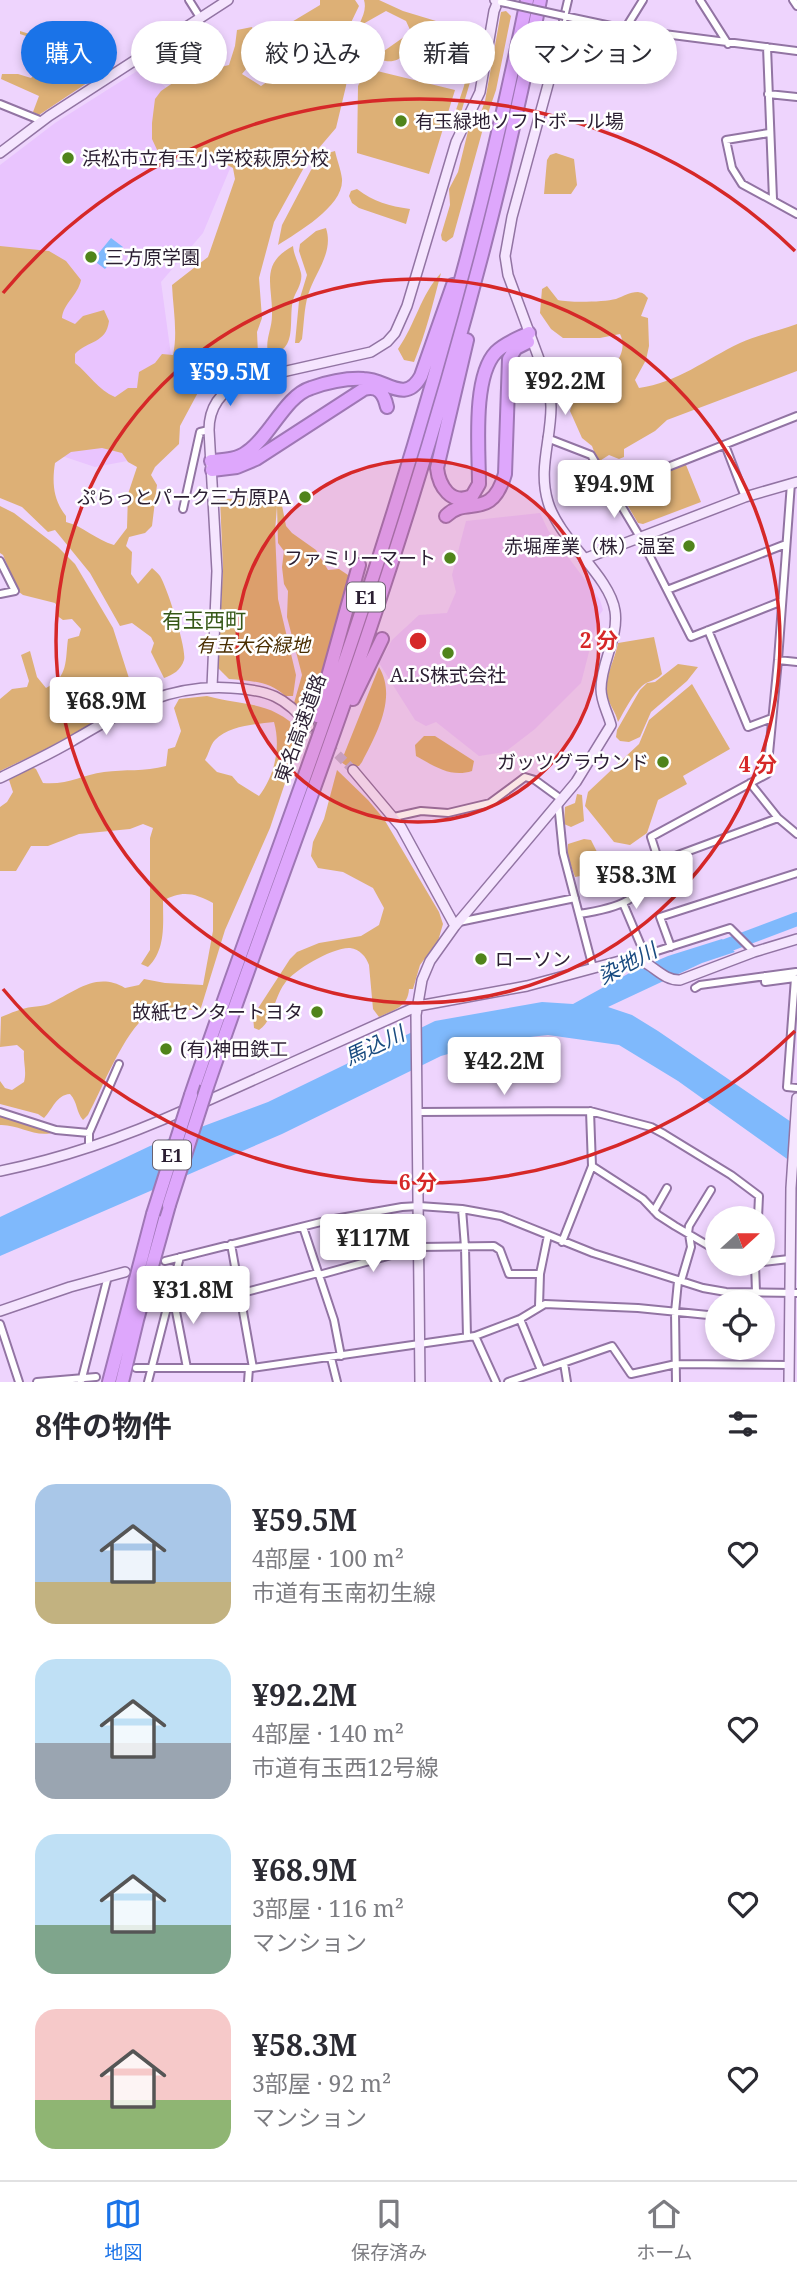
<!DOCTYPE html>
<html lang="ja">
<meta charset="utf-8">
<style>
body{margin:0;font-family:"Noto Serif","Noto Sans JP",serif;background:#f7f7f7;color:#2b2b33;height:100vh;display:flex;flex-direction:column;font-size:26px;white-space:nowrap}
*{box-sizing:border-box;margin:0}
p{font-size:23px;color:#7c7c81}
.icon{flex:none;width:38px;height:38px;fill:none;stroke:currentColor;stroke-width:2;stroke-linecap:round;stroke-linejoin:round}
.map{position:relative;height:1382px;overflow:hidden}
.details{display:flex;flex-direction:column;background:#fff;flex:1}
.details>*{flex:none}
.hud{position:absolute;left:21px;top:21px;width:756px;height:63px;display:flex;gap:14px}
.needle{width:46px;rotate:69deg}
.controls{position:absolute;left:705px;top:1206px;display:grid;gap:14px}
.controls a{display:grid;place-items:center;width:70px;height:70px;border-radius:50%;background:#fff;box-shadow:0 4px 10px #0003;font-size:35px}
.price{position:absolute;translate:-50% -60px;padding:0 16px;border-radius:7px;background:#fff;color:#222;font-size:23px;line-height:46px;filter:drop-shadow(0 2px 4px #0008)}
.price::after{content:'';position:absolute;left:50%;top:42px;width:21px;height:16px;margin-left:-10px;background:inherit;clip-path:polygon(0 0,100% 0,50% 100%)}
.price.current{background:#1a73e8;color:#fff}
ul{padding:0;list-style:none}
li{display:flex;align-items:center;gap:21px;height:175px;padding:0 35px}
li span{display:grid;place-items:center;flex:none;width:196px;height:140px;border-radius:21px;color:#555}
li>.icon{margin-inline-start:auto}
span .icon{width:84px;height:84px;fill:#fffc;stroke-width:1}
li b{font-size:30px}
h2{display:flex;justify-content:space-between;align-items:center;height:84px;padding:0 35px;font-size:30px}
.tag{padding:0 24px;border-radius:32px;background:#fff;box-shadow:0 4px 10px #0003;font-size:24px;line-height:63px}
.tag.current{background:#1a73e8;color:#fff}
.menu{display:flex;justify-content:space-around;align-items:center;height:98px;border-top:2px solid #e1e1e2;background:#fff;font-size:19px;color:#7c7c81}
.menu a{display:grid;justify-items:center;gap:4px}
.menu .current{color:#1a73e8}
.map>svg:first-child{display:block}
.built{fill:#e9c4fe}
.green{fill:#ddb076;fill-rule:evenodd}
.water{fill:#7fb9fc}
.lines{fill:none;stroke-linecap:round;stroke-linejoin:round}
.river{stroke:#7fb9fc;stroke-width:14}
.secondary-tunnel{stroke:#c7b0d4;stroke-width:9;stroke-dasharray:9 4.5;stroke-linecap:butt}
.street-casing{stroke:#9274a3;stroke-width:10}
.secondary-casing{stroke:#9274a3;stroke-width:12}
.highway-casing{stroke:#9f77b5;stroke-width:16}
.street{stroke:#fff;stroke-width:6}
.secondary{stroke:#f5e5fe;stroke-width:9}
.highway{stroke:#dea7fc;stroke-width:12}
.street-bridge-casing{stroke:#9274a3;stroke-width:10;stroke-linecap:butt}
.highway-bridge-casing{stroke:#9f77b5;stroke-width:16;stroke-linecap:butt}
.street-bridge{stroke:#fff;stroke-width:6}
.highway-bridge{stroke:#dea7fc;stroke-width:12}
.ring{fill:none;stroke:#d62828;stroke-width:3.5}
.poi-dot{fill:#50841b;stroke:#fff;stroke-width:2.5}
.labels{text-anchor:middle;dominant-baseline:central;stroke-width:5;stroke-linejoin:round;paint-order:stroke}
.shield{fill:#fff;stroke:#6b6270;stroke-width:2}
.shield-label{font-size:18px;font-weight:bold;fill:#2b1f32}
.poi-label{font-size:19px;fill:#2b1f32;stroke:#fff;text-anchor:start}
.park-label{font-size:19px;font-style:italic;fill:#492e00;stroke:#fff}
.street-label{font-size:19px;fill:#2b1f32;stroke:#fff}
.neighbourhood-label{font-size:21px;fill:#355717;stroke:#fff}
.water-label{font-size:21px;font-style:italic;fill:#1a4c81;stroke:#fff}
.centre{fill:#d62828;stroke:#fff;stroke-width:3.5}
.ring-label{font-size:21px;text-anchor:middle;font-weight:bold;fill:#d62828;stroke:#fff;stroke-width:5;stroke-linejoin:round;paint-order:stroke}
</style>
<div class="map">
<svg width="797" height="1382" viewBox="0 0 797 1382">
<rect width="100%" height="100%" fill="#eed4fd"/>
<!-- built -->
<path class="built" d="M145,66L234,159L203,233L161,282L173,370L154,456L95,467L8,438L0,429V165L55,123Z
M540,513L548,530L600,600L603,610L598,617L581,683L535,729L505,752L479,756L436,722L426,726L415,720L379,663L392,640L419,615L447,613L456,592L452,575L466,521Z"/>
<!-- green -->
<path class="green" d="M320,0H355L359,6L345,35L350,58L346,86L336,128L307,162L274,222L259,278L262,318L257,332L258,354L202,385L180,426L179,444L155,467L151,475L157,485L152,526L145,533L129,537L126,546L132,552L131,574L138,584L152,568C155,571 158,573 160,576C167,587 187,649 184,660C181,670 173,675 164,678L151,652L154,643L151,637L132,623L120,626L90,573L55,530L48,532L22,507L0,498V246L49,251L66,261L81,280C78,295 63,304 62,318L75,324L83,316L104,310L109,321C106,344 88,340 75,354V363C89,374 98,390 115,397L128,388H137L139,372L155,363L162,354L173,355C178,332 173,309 172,285L208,257L235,179L233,168L209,155L173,160L159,154L152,139V123L155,99L161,91L183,76L229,65L235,46L237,30L252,27L261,51L242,74L261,86L280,73C283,63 280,54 282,44C283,38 289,31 290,23L320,5ZM102,448L122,453L128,462L137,467L128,494L127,528L114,545C96,540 83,526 66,522V516C53,500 52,482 55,463L71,452Z
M364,0H379L403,11L469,31V41L466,51L471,79L460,116L456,117L455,113C458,104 461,95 464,86C473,53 442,44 417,40C405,53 399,67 379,59L384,51L411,32L406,21L386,11L363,24L360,38L364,52L356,50C351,27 369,17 364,0Z
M506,11L511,16L496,90L484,125L453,237L446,242L442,240L441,235L450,205L449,189L458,172L469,127L480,115L485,101L501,12Z
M82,29L89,37L95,50L114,68L110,73L96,82L87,79V83L39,115L33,112L39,96L1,79L2,74H18L31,78L42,67L47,69L51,64L52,59L47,52L50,44L20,34V31L71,47L76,31Z
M373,70L455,90L429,174L357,153L358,86L362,77Z
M335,151C337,160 341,170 342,179C344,206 298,232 278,245L282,225L311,170L328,153Z
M556,153L574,159L577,185L571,194H544L547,160L550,155Z
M357,189C374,202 389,206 410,209L406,224L359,208L352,203L349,196L351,191Z
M326,228C334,253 315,272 308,295C304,309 304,324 302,339L299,343H295L299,301L307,275L299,251L300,244L316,231Z
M293,246C294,256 299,264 301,273C303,283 296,291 293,300C288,320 299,353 268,354C265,338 272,330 272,315C273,286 259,264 293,246Z
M441,273C433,303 426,333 414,362L404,360L398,349C416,323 420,296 441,273Z
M547,286L558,300C570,303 604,302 616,299C624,296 629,292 638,292C644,293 644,294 648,298L641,316L648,318L649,346L646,360L635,380L639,388C677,383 706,359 740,343C758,335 778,331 797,324V371L667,420L655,431L624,449V457L619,459L609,455L598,462L592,446L582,438L570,411C572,406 573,399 576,395C581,387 588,389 594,385C609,374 630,354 620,334L600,338H563L551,329L540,313L542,289Z
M684,460L701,502L643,524L638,523L619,491L621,486Z
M277,491V498L280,495L286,526L292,533L316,550L328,570L339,569L351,577L310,718L294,703L302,675L287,617L288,591L284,584L282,567L284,551L278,543L277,506L275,532L278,599L296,675L293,696H285C270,681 250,681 229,679L218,668L223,568L220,499L262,498Z
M0,506L14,513L58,547L75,564L113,628L134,694V700L128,704L44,750L0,771V699L12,689L27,687L29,681L21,655L30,651L37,677L46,688C69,677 65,660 68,639L79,636L81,629L72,619L63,620L56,615L57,606L55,603L23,595L19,592L3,555L0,553Z
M654,637L662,674C656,681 649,680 642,686C632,695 625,710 618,722C616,712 609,705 607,695C604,677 615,660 618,643Z
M678,664L698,667L687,681L651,712L640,737L629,742L620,741L616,737L617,730L640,690L647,683L655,682Z
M379,667C397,697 377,733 362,762L359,766L348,767L341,762Z
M692,684L730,749L683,776L687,784L658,800L647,833L630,845L614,842L585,806L588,792L639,744L649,720Z
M207,696C246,707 269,699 302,732L270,828L225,930L200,1011C188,1009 157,1009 147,1016C125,1030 101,1091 88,1115L83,1120C76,1112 78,1103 70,1094C56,1095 53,1109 44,1118L38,1114L0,1104V1081L5,1088L12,1090L24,1082C27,1071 23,1062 24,1051L17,1045L0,1047L1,1017C11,1013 22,1008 32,1007C38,1006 43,1006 49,1004C75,992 96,971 125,988L139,985L144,979L165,983L203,985L213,931V903C195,893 181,890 163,901C163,925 166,949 148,967L141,964L150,950V838L153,828L143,824L130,829L79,834L48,846H31L16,871H0V807L7,802L13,792L9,780L32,767L36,769L43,783C69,785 81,775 104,772C125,769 144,772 166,766L168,749L175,747L181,731L174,708L179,699ZM274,722C281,747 275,775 259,796L238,783L232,776L217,772L205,760C209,754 210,745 215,740C229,726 255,724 274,722Z
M424,736H435L474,761L472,771C451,778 434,766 416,756L415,745Z
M337,770L368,800L384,819L439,912L443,924L438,941L420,965L413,989H409C408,1007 394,1010 379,1017L373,1009L369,965C366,957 360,949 350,948C333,947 294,970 285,983C274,997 273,1021 259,1030L254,1028L253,1016L290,959L297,952L319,943L361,936L379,925L384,908L373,888L343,872L318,868L311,856L313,842L324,819Z
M577,794L582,795L584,821L571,827L564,824L565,807L575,803Z
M584,839L591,840L603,864L616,870C612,879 600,881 592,885L589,883L586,875L575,877L567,854L568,844Z
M0,1116L8,1117L55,1132C36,1139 19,1124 0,1125Z"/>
<!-- water -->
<path class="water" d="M111,238L123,247L105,269L93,260Z
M722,939L735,952L702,963L608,1007L632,1015L658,1031L797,1126V1166L678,1081L619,1045L548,1035L494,1041L441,1056L282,1134L0,1256V1217L150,1146L268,1102L435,1021L542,1002L573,1004L635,970L668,956Z"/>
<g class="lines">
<!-- river -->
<path class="river" d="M712,951L797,919"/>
<!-- secondary-tunnel -->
<path class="secondary-tunnel" d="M309,726L353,770"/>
<!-- street casing -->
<g class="street-casing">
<path id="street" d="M189,0L201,19
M700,0L728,44
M793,0L797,6
M564,16L625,29L797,51
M625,29L643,0
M767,47L773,199
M549,81L568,0
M768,94L797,97
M0,104L42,121
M769,133L726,140L732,168L742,184L797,214
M547,438L591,455L640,537L691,637L780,602
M725,445L745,497
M612,489L797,416
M183,509L200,432L209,430
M0,561L15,591L0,594
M667,590L786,544
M708,630L748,727L772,718
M778,660L797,662
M750,783L778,818L797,834
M558,803L563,853L593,968
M394,817L421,811L448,813L490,803L525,777L535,780L561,799
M659,862L778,818
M623,903L645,955
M579,914C620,908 641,901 659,862L651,837L767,774L778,660L791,483
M459,922L575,898
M671,947L660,917L797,873
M635,958L730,928L754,952
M765,976V982L795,978L787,1087L797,1088
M695,988L700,985L796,972
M0,1112L56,1130L89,1133V1147
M418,1112L590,1111L651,1127L664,1134L731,1175L759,1196L758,1218
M89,1133L119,1064
M592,1166L643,1199L658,1215L675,1226L709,1246L718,1248
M462,1209L465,1247L467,1337
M654,1211L667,1188
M303,1227L334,1320L341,1356
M688,1233L689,1226L711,1190
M562,1242L592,1166L590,1111
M231,1244L253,1368
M165,1261L329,1220L402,1207L419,1206L462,1209L501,1216L593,1253L703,1288L726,1292L797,1293
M763,1262L789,1259
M319,1275L420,1247L494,1246L500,1250L509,1274H540
M681,1281L691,1247L689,1234
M172,1291L187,1368
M242,1293L318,1273
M753,1302L756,1292L755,1264
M539,1306L540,1274L548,1235
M520,1319L541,1370
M0,1324L19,1382
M475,1336L496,1382
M331,1358L337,1382
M564,1363L567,1382
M136,1368H252L475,1336L520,1319L545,1304L638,1308L718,1316
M37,1382L96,1377
M81,1382L108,1276
M148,1382L180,1257
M248,1382L249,1368
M508,1382L612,1346L631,1374L676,1364L789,1365
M676,1382L675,1312L678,1281"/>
</g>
<!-- secondary casing -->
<g class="secondary-casing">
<path id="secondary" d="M0,153L49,116L228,0
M584,559L745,497L797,482
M212,687L217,571L209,430C209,407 221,391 242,381L371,352L387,342L395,333L407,306L456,142L480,92L494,11L498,1L495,0
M353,770L401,827L455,926
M0,778C24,766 48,755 72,741C125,710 167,684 231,688C268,690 285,696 309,726
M200,1104L418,1006L527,986L631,958C650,959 661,981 680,980L754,952L797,939
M0,1171C65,1158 127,1136 187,1109
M0,1311L70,1287L125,1272
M420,1382L416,1015L422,980L430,961L455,926L576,782L611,725C608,713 601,702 601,689C601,662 619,637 615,611C610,576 559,540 548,502C538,469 551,440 551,407C551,396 548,386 545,375L508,275L505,256L512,217L549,81
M789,1382L791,1188L797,1098"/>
</g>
<!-- highway casing -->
<g class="highway-casing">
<path id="highway" d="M467,340L437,468C439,486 451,506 472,496L479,484C479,450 472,377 496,352C505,343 517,339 529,333
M211,461C223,460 237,460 247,452C270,437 285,396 311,388C328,382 347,378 364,379C386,379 405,405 421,376L453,285
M212,470L237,467L256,459L364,389C379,385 384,394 387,407
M446,516C466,495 491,522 505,474L509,359L516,348L528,342
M353,699L382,639
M317,716L359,565
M207,1087C262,926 324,768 377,607C443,408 500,206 540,0
M191,1095C247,930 311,767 365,601C430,403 486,204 527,0
M109,1382L153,1214
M122,1382L137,1320L169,1205"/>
</g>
<!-- street -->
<use href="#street" class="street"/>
<!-- secondary -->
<use href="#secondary" class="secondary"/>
<!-- highway -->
<use href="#highway" class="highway"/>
<!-- street-bridge casing -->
<g class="street-bridge-casing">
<path id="street-bridge" d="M501,2L564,16"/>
</g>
<!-- highway-bridge casing -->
<g class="highway-bridge-casing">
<path id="highway-bridge" d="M169,1205L207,1087
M153,1214L191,1095"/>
</g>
<!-- street-bridge -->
<use href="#street-bridge" class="street-bridge"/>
<!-- highway-bridge -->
<use href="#highway-bridge" class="highway-bridge"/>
</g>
<!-- distance rings -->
<circle cx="418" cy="641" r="181" fill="#d62828" fill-opacity=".12"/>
<g class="ring">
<circle cx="418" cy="641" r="181"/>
<circle cx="418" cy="641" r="362"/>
<path d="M795 1031A542 542 0 0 1 3 989M3 293A542 542 0 0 1 795 251"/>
</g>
<!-- markers -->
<g class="poi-dot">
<circle cx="401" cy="121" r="7"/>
<circle cx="68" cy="158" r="7"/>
<circle cx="91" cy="257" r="7"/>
<circle cx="305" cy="497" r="7"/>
<circle cx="689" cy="546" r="7"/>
<circle cx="450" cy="558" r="7"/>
<circle cx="448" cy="653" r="7"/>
<circle cx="663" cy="762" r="7"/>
<circle cx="481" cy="959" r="7"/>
<circle cx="317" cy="1012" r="7"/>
<circle cx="166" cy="1049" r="7"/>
</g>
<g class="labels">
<!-- shield labels -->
<g class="shield">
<rect x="347" y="582.5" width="38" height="29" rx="5"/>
<rect x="153" y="1140.5" width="38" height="29" rx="5"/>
</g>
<g class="shield-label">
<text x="366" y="597">E1</text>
<text x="172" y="1155">E1</text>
</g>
<!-- poi labels -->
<g class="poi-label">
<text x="415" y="121">有玉緑地ソフトボール場</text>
<text x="82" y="158">浜松市立有玉小学校萩原分校</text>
<text x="105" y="257">三方原学園</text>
<text x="291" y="497" text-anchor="end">ぷらっとパーク三方原PA</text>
<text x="675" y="546" text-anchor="end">赤堀産業（株）温室</text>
<text x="436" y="558" text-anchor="end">ファミリーマート</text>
<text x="448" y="675" text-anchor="middle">A.I.S株式会社</text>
<text x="649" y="762" text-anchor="end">ガッツグラウンド</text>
<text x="495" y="959">ローソン</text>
<text x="303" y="1012" text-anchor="end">故紙センタートヨタ</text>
<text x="180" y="1049">(有)神田鉄工</text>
</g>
<!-- park labels -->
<g class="park-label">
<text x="253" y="645">有玉大谷緑地</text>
</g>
<!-- street labels -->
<g class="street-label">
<text transform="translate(300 728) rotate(-70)">東名高速道路</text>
</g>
<!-- neighbourhood labels -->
<g class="neighbourhood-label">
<text x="204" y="620">有玉西町</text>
</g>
<!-- water labels -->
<g class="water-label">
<text transform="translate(627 963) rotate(-28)">染地川</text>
<text transform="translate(374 1045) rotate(-25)">馬込川</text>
</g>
</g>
<circle cx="418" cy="641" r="10" class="centre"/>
<g class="ring-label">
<text x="599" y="648">2 分</text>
<text x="758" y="772">4 分</text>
<text x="418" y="1190">6 分</text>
</g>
</svg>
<div class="controls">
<a><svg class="needle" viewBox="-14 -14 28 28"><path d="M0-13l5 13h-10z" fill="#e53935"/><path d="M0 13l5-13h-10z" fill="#7c7c81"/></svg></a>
<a><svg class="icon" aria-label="locate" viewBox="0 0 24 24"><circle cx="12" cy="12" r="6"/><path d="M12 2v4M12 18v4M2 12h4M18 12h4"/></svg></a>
</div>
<b class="price current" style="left:230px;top:408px">¥59.5M</b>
<b class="price" style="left:565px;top:417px">¥92.2M</b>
<b class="price" style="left:614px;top:520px">¥94.9M</b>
<b class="price" style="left:106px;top:737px">¥68.9M</b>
<b class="price" style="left:636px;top:911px">¥58.3M</b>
<b class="price" style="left:504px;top:1097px">¥42.2M</b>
<b class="price" style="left:373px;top:1274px">¥117M</b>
<b class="price" style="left:193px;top:1326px">¥31.8M</b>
<div class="hud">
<a class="tag current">購入</a>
<a class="tag">賃貸</a>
<a class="tag">絞り込み</a>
<a class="tag">新着</a>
<a class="tag">マンション</a>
</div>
</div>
<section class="details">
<h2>8件の物件<svg class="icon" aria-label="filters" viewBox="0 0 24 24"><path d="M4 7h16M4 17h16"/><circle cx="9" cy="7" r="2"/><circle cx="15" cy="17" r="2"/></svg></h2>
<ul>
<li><span style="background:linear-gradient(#a9c7e8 70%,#c2b280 0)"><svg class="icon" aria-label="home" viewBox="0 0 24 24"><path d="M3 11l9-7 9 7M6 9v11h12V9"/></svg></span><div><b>¥59.5M</b><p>4部屋 · 100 m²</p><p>市道有玉南初生線</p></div><svg class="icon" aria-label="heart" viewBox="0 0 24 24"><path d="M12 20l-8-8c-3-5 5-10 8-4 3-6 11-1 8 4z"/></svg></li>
<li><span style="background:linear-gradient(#bfe0f5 60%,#9aa5b1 0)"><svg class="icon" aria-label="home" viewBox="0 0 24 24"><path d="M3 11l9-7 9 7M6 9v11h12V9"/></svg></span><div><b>¥92.2M</b><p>4部屋 · 140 m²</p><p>市道有玉西12号線</p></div><svg class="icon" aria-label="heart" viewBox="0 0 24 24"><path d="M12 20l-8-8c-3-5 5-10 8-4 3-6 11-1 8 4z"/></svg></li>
<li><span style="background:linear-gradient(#bfe0f5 65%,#7fa58c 0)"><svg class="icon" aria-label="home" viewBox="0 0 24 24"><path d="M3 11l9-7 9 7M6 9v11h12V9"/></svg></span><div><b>¥68.9M</b><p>3部屋 · 116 m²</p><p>マンション</p></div><svg class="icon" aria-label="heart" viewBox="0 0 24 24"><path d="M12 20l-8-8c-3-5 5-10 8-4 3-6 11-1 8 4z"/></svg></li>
<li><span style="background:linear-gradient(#f6c9c9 65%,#8fb573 0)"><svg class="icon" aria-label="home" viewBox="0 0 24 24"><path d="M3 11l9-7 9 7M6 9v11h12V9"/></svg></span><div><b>¥58.3M</b><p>3部屋 · 92 m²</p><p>マンション</p></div><svg class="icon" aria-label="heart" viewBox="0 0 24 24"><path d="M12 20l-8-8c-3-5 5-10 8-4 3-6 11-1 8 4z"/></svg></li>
</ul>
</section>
<nav class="menu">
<a class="current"><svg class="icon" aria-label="map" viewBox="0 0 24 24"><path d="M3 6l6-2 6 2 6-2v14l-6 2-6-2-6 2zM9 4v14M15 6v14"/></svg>地図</a>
<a><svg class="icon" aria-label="saved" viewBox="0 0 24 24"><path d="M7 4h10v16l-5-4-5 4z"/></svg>保存済み</a>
<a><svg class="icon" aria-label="home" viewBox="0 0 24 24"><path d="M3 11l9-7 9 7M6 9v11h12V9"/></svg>ホーム</a>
</nav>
